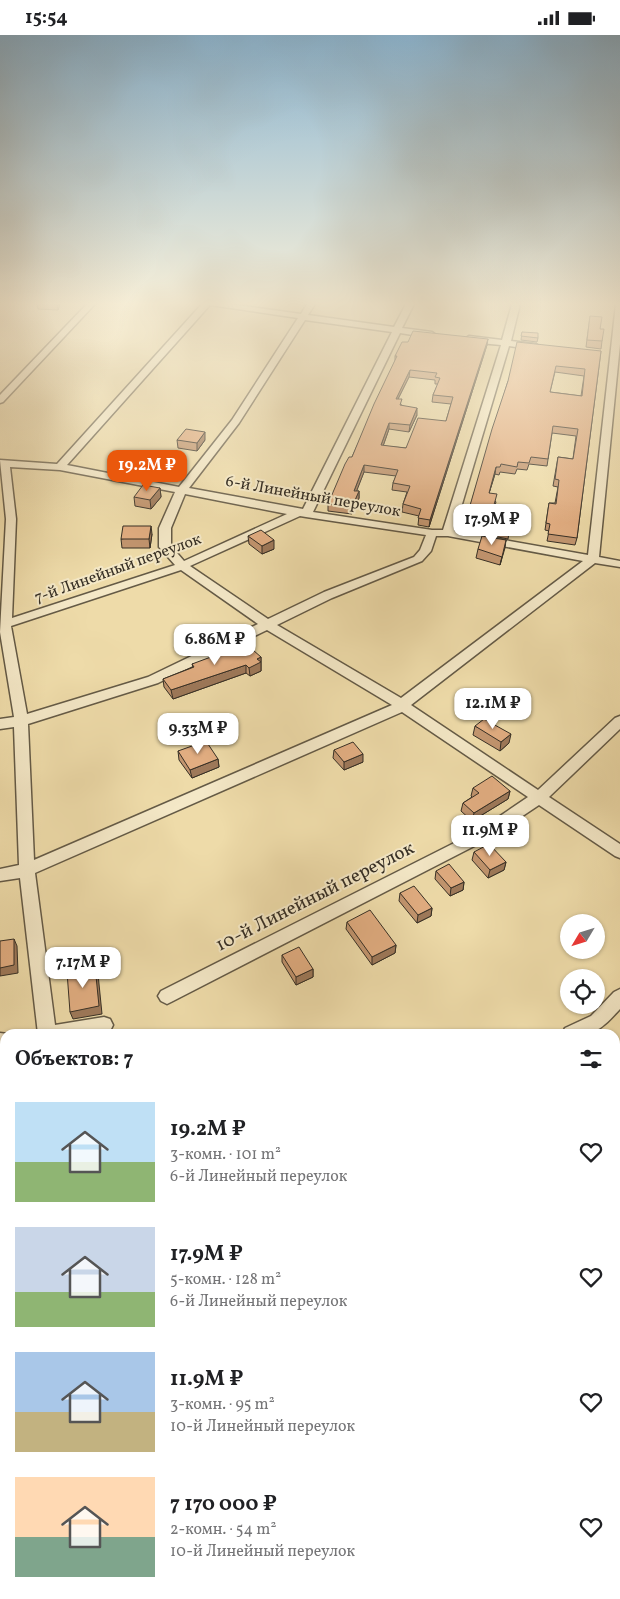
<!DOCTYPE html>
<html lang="ru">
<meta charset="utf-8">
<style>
body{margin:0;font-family:Vollkorn,serif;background:#f2f2f2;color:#202124;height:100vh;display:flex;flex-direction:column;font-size:19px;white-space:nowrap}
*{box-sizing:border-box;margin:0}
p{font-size:16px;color:#757577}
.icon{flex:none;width:28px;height:28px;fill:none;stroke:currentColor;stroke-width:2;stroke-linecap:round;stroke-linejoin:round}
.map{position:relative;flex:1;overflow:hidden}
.drawer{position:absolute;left:0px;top:994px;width:620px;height:571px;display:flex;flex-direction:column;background:#fff;border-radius:15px 15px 0 0;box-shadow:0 1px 4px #0004}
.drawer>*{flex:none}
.needle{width:32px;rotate:232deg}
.controls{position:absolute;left:560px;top:879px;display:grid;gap:10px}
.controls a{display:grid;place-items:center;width:45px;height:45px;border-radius:50%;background:#fff;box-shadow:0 1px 4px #0004;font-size:25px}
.price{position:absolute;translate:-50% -42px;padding:0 11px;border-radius:10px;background:#fff;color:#222;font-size:16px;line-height:32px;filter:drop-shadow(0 1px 2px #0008)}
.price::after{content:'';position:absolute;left:50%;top:30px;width:15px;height:11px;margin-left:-8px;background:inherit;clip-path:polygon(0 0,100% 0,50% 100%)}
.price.selected{background:#ea580c;color:#fff}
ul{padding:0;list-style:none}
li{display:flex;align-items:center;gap:15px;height:125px;padding:0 15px}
li span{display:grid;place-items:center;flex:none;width:140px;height:100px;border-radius:0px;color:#555}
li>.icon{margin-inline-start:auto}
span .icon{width:60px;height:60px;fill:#fffc;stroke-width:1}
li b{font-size:21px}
h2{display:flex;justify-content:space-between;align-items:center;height:60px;padding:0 15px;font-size:21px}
.status{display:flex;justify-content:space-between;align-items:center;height:35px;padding:0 25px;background:#fff;direction:ltr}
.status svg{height:14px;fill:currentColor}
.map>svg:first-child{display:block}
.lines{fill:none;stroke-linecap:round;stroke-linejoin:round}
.minor-casing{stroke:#645a46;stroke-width:3}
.minor{fill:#f4e8c7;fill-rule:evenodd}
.rail-casing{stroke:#362f25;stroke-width:6}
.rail{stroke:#f4e8c7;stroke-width:4.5;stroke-dasharray:14;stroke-linecap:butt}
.wall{fill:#c2956f;stroke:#362f25;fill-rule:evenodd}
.shaded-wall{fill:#9e795a;stroke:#362f25}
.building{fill:#e1ad81;stroke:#362f25;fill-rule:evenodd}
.labels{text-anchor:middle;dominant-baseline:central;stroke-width:4;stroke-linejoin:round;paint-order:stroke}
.far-street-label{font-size:16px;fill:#362f25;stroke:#f4e8c7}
.street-label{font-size:19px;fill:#362f25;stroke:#f4e8c7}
</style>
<div class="status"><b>15:54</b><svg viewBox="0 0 49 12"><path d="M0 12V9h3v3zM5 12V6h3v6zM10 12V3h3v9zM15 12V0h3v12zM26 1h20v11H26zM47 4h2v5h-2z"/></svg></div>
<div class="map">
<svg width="620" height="1564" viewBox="0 0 620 1564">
<rect width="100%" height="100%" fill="#eedba9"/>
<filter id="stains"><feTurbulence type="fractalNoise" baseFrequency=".004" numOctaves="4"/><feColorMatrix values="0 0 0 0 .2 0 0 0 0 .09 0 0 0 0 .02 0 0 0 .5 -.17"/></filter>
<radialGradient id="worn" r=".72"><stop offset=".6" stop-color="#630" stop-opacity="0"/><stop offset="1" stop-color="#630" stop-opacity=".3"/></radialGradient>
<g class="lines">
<!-- minor casing -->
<g class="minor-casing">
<path id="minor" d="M87,269H95L3,367L0,368V360Z
M202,269H230L301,279L307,269H315L308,280L394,292L406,269H414L402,293L432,297L436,300L432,303L400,298L313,477L432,495H443L501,310L469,307L465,304L469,301L502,305L512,269H520L511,306L536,309L540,312L536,315L509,311L454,496L588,520L616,269H620V309L599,522L620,526V532L595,528L411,670L538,755L615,683L620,681V694L549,762L620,809V823L615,821L539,770L488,804L173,966L167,969L161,966L158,961L161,956L478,796L528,762L402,677L35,838L55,990L104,982L110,984L113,990L110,996L100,999H38L20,843L0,846V834L19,830L14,692L0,694V684L14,682L0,597L6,484L0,425L57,429ZM210,270L298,283L232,385L179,452L67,430ZM305,285L392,297L303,474L189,453L239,388ZM10,432L60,435L175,457L159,493V512L175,530L12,583L16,484ZM185,459L287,479L184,526L171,511V493ZM300,481L306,482L426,500L420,515L414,522L324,557L268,584L190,531ZM436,501H448L583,526L401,663L277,590L332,563L422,526L431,516ZM181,535L258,589L148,642L27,679L11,591ZM267,595L392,670L34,825L28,689L158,648Z
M620,954V974C597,999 595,999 562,999L565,993L591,981L614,957Z
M0,998L8,999H5V1014H0Z
M0,1287H5V1309H0Z
M615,1292H620V1314H615Z
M5,1496V1547L0,1549V1498Z"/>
</g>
<!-- minor -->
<use href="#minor" class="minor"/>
<!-- rail casing -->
<g class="rail-casing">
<path id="rail" d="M0,1109H5
M615,1112H620"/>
</g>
<!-- rail -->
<use href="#rail" class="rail"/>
</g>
<!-- wall -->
<path class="wall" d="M37,269H60L58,275L38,274Z
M590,281L600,294L602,306L601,314L586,312Z
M522,297L538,303L537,307L521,305Z
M408,307L487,310L429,492L418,490L419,481L402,477L403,469L407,457L392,455L393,448L396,441L364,437L356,456H359V463L352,479L328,476V469L352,422L395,326V321ZM409,342L435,345V349H438L433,360L432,367L451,369L446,386L406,413L383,411L389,394L409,397L417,380L402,371L398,364Z
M601,316L577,503L575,510L547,506L549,496L545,495L549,468H555L558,452L553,451L558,422L573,424L576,401L552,398L547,431L529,429L527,435L517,434L515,439L500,437L499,440L495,439L489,458L496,467L490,489L510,492L508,504L464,495L465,488L508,346ZM555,337L584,341L581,361L550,357Z
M177,405H205L197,416L178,413Z
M160,453L161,462L151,474L135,471L134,462Z
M152,499L150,513H122L121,504Z
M248,501L274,514L262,519L249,509Z
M506,505L500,530L476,523L478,514Z
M261,622V636L250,641L246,638L173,664L164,652L163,644L193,632L192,629Z
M475,691L509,708L500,716L473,700Z
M334,715L363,727L344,735L333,723Z
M178,716L218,724L219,732L192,743L179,725Z
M473,753L510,756L508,764L472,786L461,776L463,768L472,762L471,761Z
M474,817L506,827L504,835L488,843L472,825Z
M436,836L464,847L463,855L450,861L435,844Z
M400,858L432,873L431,881L417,888L399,866Z
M347,887L396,910L395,918L372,930L346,894Z
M282,920L313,934V942L296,950L282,927Z"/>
<!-- shaded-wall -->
<path class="shaded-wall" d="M57,269H60L58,275Z
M488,304L487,310L429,492L430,485Z
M410,335L409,342L395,370L396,364Z
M417,373V380L409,397L410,390Z
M389,388V394L381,417V410Z
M205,397V405L197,416V408Z
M364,430V437L354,463V456Z
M496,432L495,439L487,465L489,458Z
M160,453L161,462L151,474L150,465Z
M359,456V463L352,479V472Z
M151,491L152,499L150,513L149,504Z
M274,505V514L262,519V511Z
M506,505L505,513L500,530L502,522Z
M261,622V636L250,641L249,633L257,624Z
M246,630V638L173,664L171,655Z
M511,699L509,708L500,716L501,707Z
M363,719V727L344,735V727Z
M218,724L219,732L192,743L190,735Z
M510,756L508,764L472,786L474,778Z
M506,827L504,835L488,843L490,835Z
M464,847L463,855L450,861L451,853Z
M432,873L431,881L417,888L418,880Z
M14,904L17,911L18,938L0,941V933Z
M396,910L395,918L372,930V922Z
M95,931L98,939L102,979L73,984L70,977Z
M313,934V942L296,950V942Z"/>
<!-- building -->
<path class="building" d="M590,281L602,282L600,294H604L602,306L587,305Z
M413,296L488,304L430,485L418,483L421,474L403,469L410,451L393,448L398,435L364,430L354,456H359L352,472L328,469L345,429L349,422H352L374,369L397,321H395L402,307H408ZM410,335L437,338L435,342L440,343L433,360L453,362L446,386L418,383L406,413L381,410L389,388L410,390L417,373L400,370L402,364H396Z
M522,297L538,298V303L521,301Z
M517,307L601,316L577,503L548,499L550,489L546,488L549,468L556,469L559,445L555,444L558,422L573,424L578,394L553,391L548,424L531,422L529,428L518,427L517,432L501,429L500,432H496L489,458L497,459L489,488L510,492L509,496L465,488L492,394L508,346ZM556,331L585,334L582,361L550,357Z
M186,394L205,397L197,408L177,405Z
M143,450L160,453L150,465L134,462Z
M123,491H151L149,504H121Z
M261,495L274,505L262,511L248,501Z
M482,501L506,505L502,522L478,514Z
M246,609L261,622L257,624L261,627L249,633L246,630L171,655L163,644L194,632L192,629Z
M484,684L511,699L501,707L475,691Z
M206,706L218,724L190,735L178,716Z
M353,707L363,719L344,727L334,715Z
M492,741L510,756L474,778L463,768L479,758L473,753Z
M489,809L506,827L490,835L474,817Z
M449,829L464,847L451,853L436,836Z
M414,851L432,873L418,880L400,858Z
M370,875L396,910L372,922L347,887Z
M14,904V930L0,933V906Z
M299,912L313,934L296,942L282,920Z
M95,931L99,971L70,977L67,937Z"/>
<!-- sky -->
<linearGradient id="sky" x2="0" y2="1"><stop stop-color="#8bb6d3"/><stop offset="0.55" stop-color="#f7efd8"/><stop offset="1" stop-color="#f7efd8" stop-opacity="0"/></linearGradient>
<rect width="620" height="488" fill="url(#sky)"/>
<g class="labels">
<!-- far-street labels -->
<g class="far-street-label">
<text transform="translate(313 462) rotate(10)">6-й Линейный переулок</text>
<text transform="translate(118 534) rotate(-20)">7-й Линейный переулок</text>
</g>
<!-- street labels -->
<g class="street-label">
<text transform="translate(315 862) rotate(-27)">10-й Линейный переулок</text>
</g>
</g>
<rect width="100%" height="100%" filter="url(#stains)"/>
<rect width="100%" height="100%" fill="url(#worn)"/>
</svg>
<div class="controls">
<a><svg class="needle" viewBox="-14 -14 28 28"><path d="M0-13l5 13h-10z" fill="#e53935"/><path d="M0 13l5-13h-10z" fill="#757577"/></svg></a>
<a><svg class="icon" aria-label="locate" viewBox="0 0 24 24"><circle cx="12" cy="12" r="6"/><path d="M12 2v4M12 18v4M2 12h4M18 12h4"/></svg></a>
</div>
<b class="price selected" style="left:147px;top:457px">19.2M ₽</b>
<b class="price" style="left:492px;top:511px">17.9M ₽</b>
<b class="price" style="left:215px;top:631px">6.86M ₽</b>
<b class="price" style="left:493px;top:695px">12.1M ₽</b>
<b class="price" style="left:198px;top:720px">9.33M ₽</b>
<b class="price" style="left:490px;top:822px">11.9M ₽</b>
<b class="price" style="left:83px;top:954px">7.17M ₽</b>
<section class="drawer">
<h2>Объектов: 7<svg class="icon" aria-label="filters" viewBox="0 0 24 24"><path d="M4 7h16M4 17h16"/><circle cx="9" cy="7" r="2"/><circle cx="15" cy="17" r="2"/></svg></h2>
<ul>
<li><span style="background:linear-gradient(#bfe0f5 60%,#8fb573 0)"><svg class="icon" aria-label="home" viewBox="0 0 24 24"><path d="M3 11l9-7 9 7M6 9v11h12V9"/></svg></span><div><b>19.2M ₽</b><p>3-комн. · 101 m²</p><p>6-й Линейный переулок</p></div><svg class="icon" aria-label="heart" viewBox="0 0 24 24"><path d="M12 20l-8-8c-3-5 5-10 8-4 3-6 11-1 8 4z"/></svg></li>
<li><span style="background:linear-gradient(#c9d6e8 65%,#8fb573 0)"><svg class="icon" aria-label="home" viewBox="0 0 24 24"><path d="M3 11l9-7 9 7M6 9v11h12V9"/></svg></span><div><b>17.9M ₽</b><p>5-комн. · 128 m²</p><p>6-й Линейный переулок</p></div><svg class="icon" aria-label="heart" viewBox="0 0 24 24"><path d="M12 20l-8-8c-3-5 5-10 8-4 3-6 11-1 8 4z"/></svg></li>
<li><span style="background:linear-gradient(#a9c7e8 60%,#c2b280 0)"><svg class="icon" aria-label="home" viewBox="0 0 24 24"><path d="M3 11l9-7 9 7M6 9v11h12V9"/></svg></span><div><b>11.9M ₽</b><p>3-комн. · 95 m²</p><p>10-й Линейный переулок</p></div><svg class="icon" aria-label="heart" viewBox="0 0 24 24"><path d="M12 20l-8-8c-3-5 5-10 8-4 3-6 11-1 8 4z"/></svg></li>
<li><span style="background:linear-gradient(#ffd9b3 60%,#7fa58c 0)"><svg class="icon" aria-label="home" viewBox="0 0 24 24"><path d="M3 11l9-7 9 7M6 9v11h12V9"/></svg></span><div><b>7 170 000 ₽</b><p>2-комн. · 54 m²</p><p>10-й Линейный переулок</p></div><svg class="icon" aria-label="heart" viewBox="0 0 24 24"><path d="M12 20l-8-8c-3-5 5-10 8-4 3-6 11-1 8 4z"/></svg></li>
</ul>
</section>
</div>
